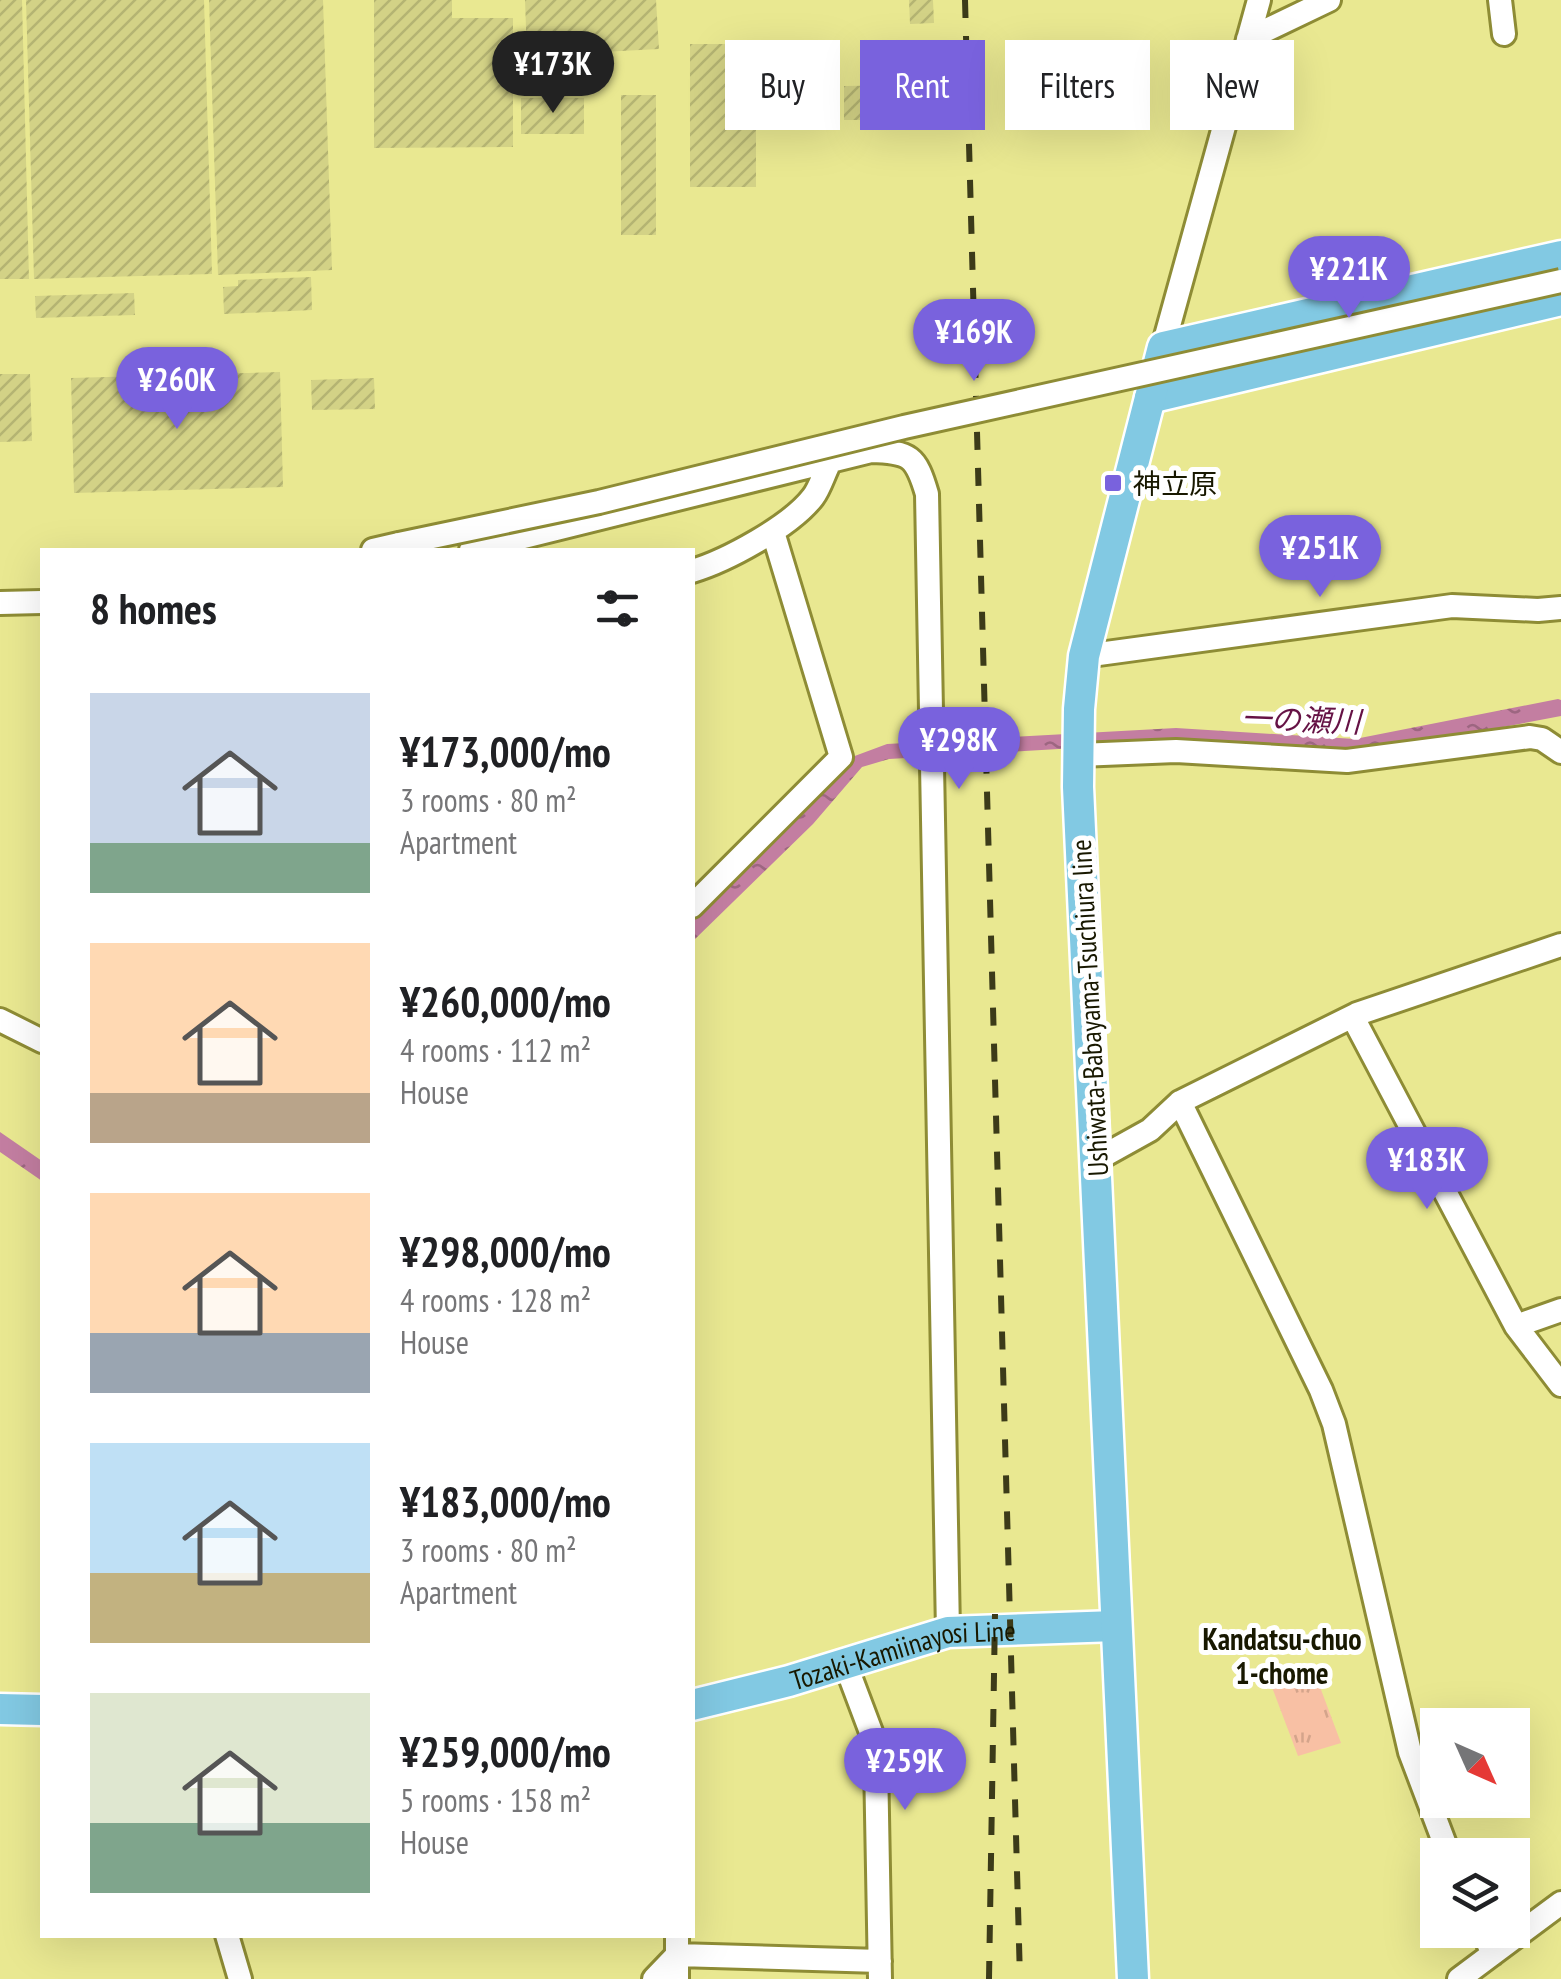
<!DOCTYPE html>
<meta charset="utf-8">
<style>
body{margin:0;font-family:"PT Sans Narrow","Noto Sans JP",sans-serif;background:#f2f2f2;color:#202124;height:100vh;display:flex;flex-direction:column;font-size:38px;white-space:nowrap}
*{box-sizing:border-box;margin:0}
p{font-size:32px;color:#757577}
.icon{flex:none;width:55px;height:55px;fill:none;stroke:currentColor;stroke-width:2;stroke-linecap:round;stroke-linejoin:round}
.map{position:relative;flex:1;overflow:hidden}
.sheet{position:absolute;left:40px;top:548px;width:655px;height:1390px;display:flex;flex-direction:column;background:#fff;border-radius:0px;box-shadow:0 10px 40px #0002}
.sheet>*{flex:none}
.guide{position:absolute;left:725px;top:40px;width:685px;height:90px;display:flex;gap:20px}
.needle{width:65px;rotate:135deg}
.fabs{position:absolute;left:1420px;top:1708px;display:grid;gap:20px}
.fabs a{display:grid;place-items:center;width:110px;height:110px;border-radius:0px;background:#fff;box-shadow:0 10px 40px #0002;font-size:50px}
.price{position:absolute;translate:-50% -85px;padding:0 22px;border-radius:35px;background:#7962dd;color:#fff;font-size:32px;line-height:65px;filter:drop-shadow(0 2px 5px #0008)}
.price::after{content:'';position:absolute;left:50%;top:60px;width:30px;height:22px;margin-left:-15px;background:inherit;clip-path:polygon(0 0,100% 0,50% 100%)}
.price.active{background:#222;color:#fff}
ul{padding:0;list-style:none}
li{display:flex;align-items:center;gap:30px;height:250px;padding:0 50px}
li span{display:grid;place-items:center;flex:none;width:280px;height:200px;border-radius:0px;color:#555}
li>.icon{margin-inline-start:auto}
span .icon{width:120px;height:120px;fill:#fffc;stroke-width:1}
li b{font-size:42px}
h2{display:flex;justify-content:space-between;align-items:center;height:120px;padding:0 50px;font-size:42px}
.pill{padding:0 35px;border-radius:0px;background:#fff;box-shadow:0 10px 40px #0002;font-size:35px;line-height:90px}
.pill.active{background:#7962dd;color:#fff}
.map>svg:first-child{display:block}
.grass{fill:url(#grass-tufts)}
.water{fill:url(#water-ripples)}
.building{fill:url(#building-hatch)}
.lines{fill:none;stroke-linecap:round;stroke-linejoin:round}
.minor-casing{stroke:#8e8c35;stroke-width:28}
.major-casing{stroke:#fff;stroke-width:35}
.minor{stroke:#fff;stroke-width:22}
.major{stroke:#82c9e3;stroke-width:30}
.rail{stroke:#3c3b19;stroke-width:6;stroke-dasharray:18 18;stroke-linecap:butt}
.minor-bridge-casing{stroke:#8e8c35;stroke-width:28;stroke-linecap:butt}
.minor-bridge{stroke:#fff;stroke-width:22}
.poi-dot{fill:#7962dd;stroke:#fff;stroke-width:4}
.labels{text-anchor:middle;dominant-baseline:central;stroke-width:10;stroke-linejoin:round;paint-order:stroke}
.poi-label{font-size:28px;fill:#181800;stroke:#fff;text-anchor:start}
.street-label{font-size:28px;fill:#181800;stroke:#fff}
.water-label{font-size:30px;font-style:italic;fill:#651245;stroke:#fff}
.neighbourhood-label{font-size:30px;font-weight:bold;fill:#181800;stroke:#fff}
</style>
<div class="map">
<svg width="1561" height="1979" viewBox="0 0 1561 1979">
<defs>
<pattern id="grass-tufts" width="24" height="20" patternUnits="userSpaceOnUse" patternTransform="scale(2.5)"><rect width="24" height="20" fill="#f8c0a4"/><path d="M3 7l-1-3M5 7V3M7 7l1-3M15 17l-1-3M17 17v-4M19 17l1-3" fill="none" stroke="#d4a48b"/></pattern>
<pattern id="water-ripples" width="26" height="14" patternUnits="userSpaceOnUse" patternTransform="scale(2.5)"><rect width="26" height="14" fill="#c37ea1"/><path d="M2 4q2-2 4 0t4 0M15 11q2-2 4 0t4 0" fill="none" stroke="#9d6681"/></pattern>
<pattern id="building-hatch" width="6" height="6" patternUnits="userSpaceOnUse" patternTransform="scale(2.5)"><rect width="6" height="6" fill="#d3d286"/><path d="M-1 1l2-2M0 6l6-6M5 7l2-2" fill="none" stroke="#b4b472"/></pattern>
</defs>
<rect width="100%" height="100%" fill="#e9e891"/>
<!-- grass -->
<path class="grass" d="M1311,1663L1341,1743L1298,1756L1270,1682Z"/>
<!-- water -->
<path class="water" d="M1558,699L1561,700V716L1355,755L1093,747L889,759L862,767L813,824L693,941V921L803,814L852,757L887,744L1176,728L1355,739Z
M0,1132L42,1161V1181L0,1152Z"/>
<!-- building -->
<path class="building" d="M0,0H22L29,279H0Z
M26,0H204L212,274L34,279Z
M209,0H323L332,270L218,275Z
M374,0H452V18H513V147L374,148Z
M525,0H656L659,49L527,56Z
M909,0H933L934,23L910,24Z
M690,44H756V187H690Z
M913,85V120H844V86Z
M621,95H656V235H621Z
M521,98H584V134H521Z
M311,277L312,310L224,314L223,287L238,286V280Z
M134,293L135,315L36,318L35,296Z
M280,372L283,487L74,493L71,378Z
M0,374H30L32,441L0,442Z
M374,378L375,409L312,410L311,380Z"/>
<g class="lines">
<!-- minor casing -->
<g class="minor-casing">
<path id="minor" d="M1500,0L1504,34
M1248,39L1329,0
M1163,347L1259,0
M373,550L399,544
M471,550L871,451C910,452 916,456 927,494L948,1632
M692,571C726,561 791,526 813,497C820,488 824,473 830,462
M0,603L42,602
M1084,656L1452,606L1538,610L1561,608
M1079,755L1176,751L1347,761L1530,737L1542,739L1561,752
M692,906L841,757L773,532
M1357,1014V1025L1516,1326L1561,1385
M0,1020L42,1041
M1180,1102L1321,1390L1334,1424L1410,1752L1449,1855
M1096,1160L1150,1130L1180,1102L1357,1014L1561,945
M1516,1326L1561,1310
M845,1663L871,1732L876,1760L880,1979
M1482,1930L1493,1954
M227,1935L240,1979
M654,1979L677,1955L880,1961
M677,1979V1935
M1459,1979L1561,1903"/>
</g>
<!-- major casing -->
<g class="major-casing">
<g id="major">
<path d="M1150,398L1561,300"/>
<path id="s1" d="M692,1705L789,1681L948,1632L1116,1626"/>
<path d="M0,1709L42,1710"/>
<path d="M1133,1979L1078,787L1079,709L1084,656L1163,347L1561,256"/>
</g>
</g>
<!-- minor -->
<use href="#minor" class="minor"/>
<!-- major -->
<use href="#major" class="major"/>
<!-- rail -->
<path class="rail" d="M965,0L1020,1979
M989,1979L995,1614"/>
<!-- minor-bridge casing -->
<g class="minor-bridge-casing">
<path id="minor-bridge" d="M399,544L599,502L904,427L1561,281"/>
</g>
<!-- minor-bridge -->
<use href="#minor-bridge" class="minor-bridge"/>
</g>
<!-- markers -->
<rect class="poi-dot" x="1103" y="473" width="20" height="20" rx="5"/>
<g class="labels">
<!-- poi labels -->
<g class="poi-label">
<text x="1133" y="483">神立原</text>
</g>
<!-- street labels -->
<g class="street-label">
<text transform="translate(1089 1008) rotate(-93)">Ushiwata-Babayama-Tsuchiura line</text>
<text stroke="none"><textPath href="#s1" startOffset="218">Tozaki-Kamiinayosi Line</textPath></text>
</g>
<!-- water labels -->
<g class="water-label">
<text transform="translate(1301 719) rotate(2)">一の瀬川</text>
</g>
<!-- neighbourhood labels -->
<g class="neighbourhood-label">
<text x="1282" y="1638">Kandatsu-chuo<tspan x="1282" dy="34">1-chome</tspan></text>
</g>
</g>
</svg>
<div class="fabs">
<a><svg class="needle" viewBox="-14 -14 28 28"><path d="M0-13l5 13h-10z" fill="#e53935"/><path d="M0 13l5-13h-10z" fill="#757577"/></svg></a>
<a><svg class="icon" aria-label="layers" viewBox="0 0 24 24"><path d="M12 4l9 5-9 5-9-5zM3 14l9 5 9-5"/></svg></a>
</div>
<b class="price active" style="left:553px;top:116px">¥173K</b>
<b class="price" style="left:1349px;top:321px">¥221K</b>
<b class="price" style="left:974px;top:384px">¥169K</b>
<b class="price" style="left:177px;top:432px">¥260K</b>
<b class="price" style="left:1320px;top:600px">¥251K</b>
<b class="price" style="left:959px;top:792px">¥298K</b>
<b class="price" style="left:1427px;top:1212px">¥183K</b>
<b class="price" style="left:905px;top:1813px">¥259K</b>
<div class="guide">
<a class="pill">Buy</a>
<a class="pill active">Rent</a>
<a class="pill">Filters</a>
<a class="pill">New</a>
</div>
<section class="sheet">
<h2>8 homes<svg class="icon" aria-label="filters" viewBox="0 0 24 24"><path d="M4 7h16M4 17h16"/><circle cx="9" cy="7" r="2"/><circle cx="15" cy="17" r="2"/></svg></h2>
<ul>
<li><span style="background:linear-gradient(#c9d6e8 75%,#7fa58c 0)"><svg class="icon" aria-label="home" viewBox="0 0 24 24"><path d="M3 11l9-7 9 7M6 9v11h12V9"/></svg></span><div><b>¥173,000/mo</b><p>3 rooms · 80 m²</p><p>Apartment</p></div></li>
<li><span style="background:linear-gradient(#ffd9b3 75%,#b9a48a 0)"><svg class="icon" aria-label="home" viewBox="0 0 24 24"><path d="M3 11l9-7 9 7M6 9v11h12V9"/></svg></span><div><b>¥260,000/mo</b><p>4 rooms · 112 m²</p><p>House</p></div></li>
<li><span style="background:linear-gradient(#ffd9b3 70%,#9aa5b1 0)"><svg class="icon" aria-label="home" viewBox="0 0 24 24"><path d="M3 11l9-7 9 7M6 9v11h12V9"/></svg></span><div><b>¥298,000/mo</b><p>4 rooms · 128 m²</p><p>House</p></div></li>
<li><span style="background:linear-gradient(#bfe0f5 65%,#c2b280 0)"><svg class="icon" aria-label="home" viewBox="0 0 24 24"><path d="M3 11l9-7 9 7M6 9v11h12V9"/></svg></span><div><b>¥183,000/mo</b><p>3 rooms · 80 m²</p><p>Apartment</p></div></li>
<li><span style="background:linear-gradient(#dfe7d0 65%,#7fa58c 0)"><svg class="icon" aria-label="home" viewBox="0 0 24 24"><path d="M3 11l9-7 9 7M6 9v11h12V9"/></svg></span><div><b>¥259,000/mo</b><p>5 rooms · 158 m²</p><p>House</p></div></li>
</ul>
</section>
</div>
